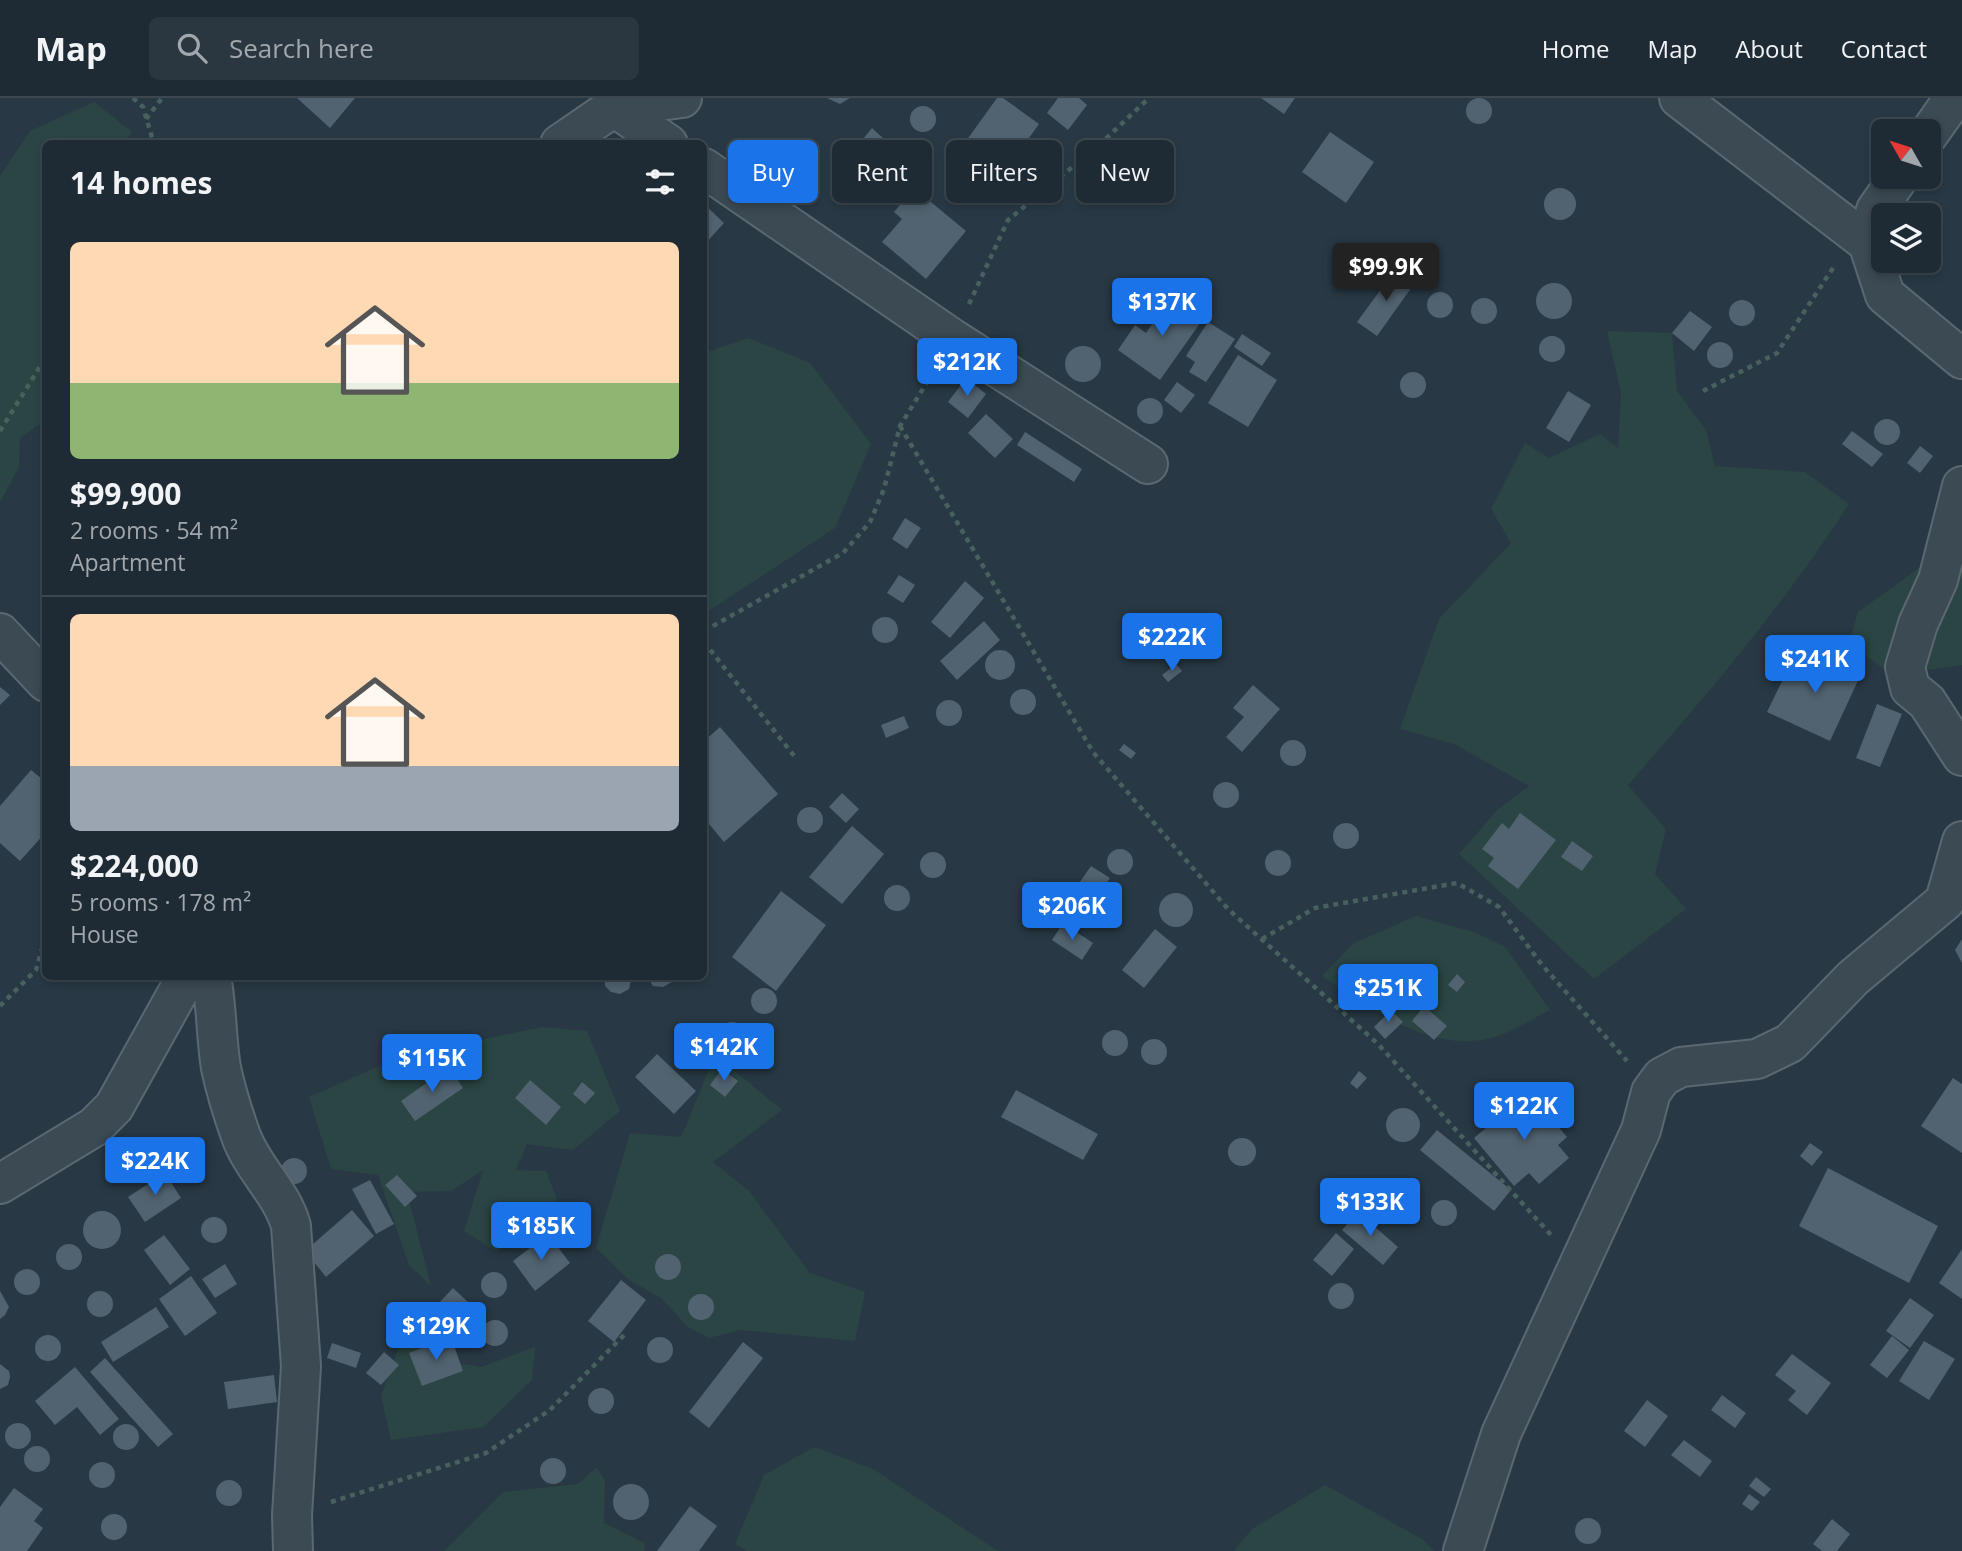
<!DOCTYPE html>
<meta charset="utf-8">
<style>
body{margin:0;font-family:"Open Sans",sans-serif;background:#2b3740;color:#f1f3f6;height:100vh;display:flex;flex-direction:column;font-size:26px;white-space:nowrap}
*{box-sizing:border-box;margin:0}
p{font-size:23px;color:#a1a7ac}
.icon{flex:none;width:38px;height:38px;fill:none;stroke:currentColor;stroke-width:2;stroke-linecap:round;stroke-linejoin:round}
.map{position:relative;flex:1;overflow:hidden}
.side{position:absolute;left:42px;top:42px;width:665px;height:840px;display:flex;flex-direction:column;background:#1e2b34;border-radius:10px;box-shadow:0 4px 10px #0003,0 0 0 2px #3c474f}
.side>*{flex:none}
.top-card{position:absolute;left:728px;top:42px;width:665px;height:63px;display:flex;gap:14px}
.needle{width:46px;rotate:309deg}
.controls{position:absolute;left:1871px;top:21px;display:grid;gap:14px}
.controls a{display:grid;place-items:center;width:70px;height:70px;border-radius:10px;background:#1e2b34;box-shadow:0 4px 10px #0003,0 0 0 2px #3c474f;font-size:35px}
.price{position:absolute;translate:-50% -60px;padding:0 16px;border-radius:7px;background:#1a73e8;color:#fff;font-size:23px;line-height:46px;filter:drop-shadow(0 2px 4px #0008)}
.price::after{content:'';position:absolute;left:50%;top:42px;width:21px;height:16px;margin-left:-10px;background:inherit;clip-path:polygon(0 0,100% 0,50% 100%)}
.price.current{background:#222;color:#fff}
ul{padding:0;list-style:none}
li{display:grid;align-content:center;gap:14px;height:371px;padding:0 28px}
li+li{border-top:2px solid #3c474f}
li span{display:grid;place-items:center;height:217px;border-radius:10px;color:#555}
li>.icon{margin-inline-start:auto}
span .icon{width:126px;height:126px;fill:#fffc;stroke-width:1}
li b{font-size:30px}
h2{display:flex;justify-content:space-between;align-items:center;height:84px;padding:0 28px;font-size:30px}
.pill{padding:0 24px;border-radius:10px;background:#1e2b34;box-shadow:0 4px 10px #0003,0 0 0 2px #3c474f;font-size:24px;line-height:63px}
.pill.current{background:#1a73e8;color:#fff}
header{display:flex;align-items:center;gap:42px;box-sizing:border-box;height:98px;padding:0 35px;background:#1e2b34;border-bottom:2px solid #3c474f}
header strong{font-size:33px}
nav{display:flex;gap:38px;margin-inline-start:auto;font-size:24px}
.search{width:490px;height:63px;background:#2b3740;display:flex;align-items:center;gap:18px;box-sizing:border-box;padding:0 24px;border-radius:10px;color:#a1a7ac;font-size:26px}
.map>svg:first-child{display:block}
.green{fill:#2a4544}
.building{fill:#516370}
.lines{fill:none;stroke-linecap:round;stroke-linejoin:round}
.minor-casing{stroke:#5b6871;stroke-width:42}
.path{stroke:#48615f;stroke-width:4.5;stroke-dasharray:5 5;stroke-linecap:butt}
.minor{stroke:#3c4a54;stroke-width:38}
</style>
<header>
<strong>Map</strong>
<div class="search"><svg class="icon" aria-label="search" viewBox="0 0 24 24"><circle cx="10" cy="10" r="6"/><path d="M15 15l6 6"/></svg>Search here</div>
<nav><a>Home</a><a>Map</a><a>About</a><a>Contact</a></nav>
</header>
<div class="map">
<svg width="1962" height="1453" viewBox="0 0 1962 1453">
<rect width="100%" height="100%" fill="#283945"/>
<!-- green -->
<path class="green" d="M94,4L132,34L123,45L46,46L45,323L20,340L19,368L0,405V78L30,33Z
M1607,233L1672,235L1677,293L1706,332L1715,368L1805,374L1849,406C1784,507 1707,597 1628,687L1666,731L1655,776L1686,811L1594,881L1459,756L1497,712L1529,688L1454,646L1400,631L1439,521L1511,445L1491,411L1525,345L1549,360L1600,336L1618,350L1621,295Z
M749,240L810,265L871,346L835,430L704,516V255Z
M1962,429V567L1892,577L1849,545L1858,514L1933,460Z
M1416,818L1474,834L1504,848L1550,912C1532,921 1511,935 1491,940C1430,956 1370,910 1322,878L1354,845Z
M542,929L587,933L620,1013L573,1052L527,1046L516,1072L546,1073L557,1101L497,1154L464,1133L483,1072L451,1093L407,1094L431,1188L409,1167L378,1077L331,1071L309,999L400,959Z
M715,957L782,1012L713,1064L749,1093L810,1175L865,1194L855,1243L740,1232L709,1240L689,1230L661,1200L629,1182L596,1150L630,1035L681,1039Z
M407,1225L445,1228V1263L481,1269L535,1249L532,1282L483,1329L391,1342L381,1298Z
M814,1349L873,1371L998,1453H746L735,1446L764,1377Z
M597,1369L605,1383L604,1425L644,1445L645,1453H444L503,1394L578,1386Z
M1325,1387L1422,1441L1434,1453H1234L1252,1431Z"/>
<!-- building -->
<path class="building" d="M1466 13a13 13 0 1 1 26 0a13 13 0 1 1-26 0Z
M297,0H355L330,30Z
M827,0H850L840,6Z
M997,0H1003L1039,26L986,100L946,71Z
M1058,0H1079L1087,7L1068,32L1047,15Z
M1261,0H1295L1284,16Z
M910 21a13 13 0 1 1 26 0a13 13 0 1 1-26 0Z
M872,30L885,42L875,53L863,41Z
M1330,34L1374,64L1346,105L1302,74Z
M1544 106a16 16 0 1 1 32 0a16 16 0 1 1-32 0Z
M914,90L966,133L926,181L882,144L902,121L894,114Z
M704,106L724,125L704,147Z
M1395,172L1414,186L1377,238L1357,224Z
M1536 203a18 18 0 1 1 36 0a18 18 0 1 1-36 0Z
M1427 207a13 13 0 1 1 26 0a13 13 0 1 1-26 0Z
M1171,198L1203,221L1160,282L1118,252L1135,227L1146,235Z
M1471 213a13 13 0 1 1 26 0a13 13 0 1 1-26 0Z
M1729 215a13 13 0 1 1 26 0a13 13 0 1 1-26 0Z
M1690,213L1712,229L1694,253L1672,235Z
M1208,224L1235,241L1206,284L1189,274L1195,264L1186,258Z
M1242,236L1271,255L1262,268L1234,249Z
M1539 251a13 13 0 1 1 26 0a13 13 0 1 1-26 0Z
M1707 257a13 13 0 1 1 26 0a13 13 0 1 1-26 0Z
M1065 266a18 18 0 1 1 36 0a18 18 0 1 1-36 0Z
M1238,257L1277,282L1248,329L1208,305Z
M1400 287a13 13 0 1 1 26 0a13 13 0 1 1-26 0Z
M966,280L986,296L968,320L948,304Z
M1177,284L1195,297L1181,315L1164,302Z
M1568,293L1591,307L1569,344L1546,330Z
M1137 313a13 13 0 1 1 26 0a13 13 0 1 1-26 0Z
M986,316L1013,341L995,360L968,335Z
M1874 334a13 13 0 1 1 26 0a13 13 0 1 1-26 0Z
M1852,333L1883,356L1872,369L1842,346Z
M1025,334L1082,371L1074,384L1017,347Z
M1920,348L1933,358L1920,375L1907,365Z
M905,420L921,430L907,451L892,441Z
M899,477L915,487L903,505L887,495Z
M965,483L984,500L950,540L931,524Z
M872 532a13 13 0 1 1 26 0a13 13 0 1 1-26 0Z
M984,523L1000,542L957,582L940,563Z
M1810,552L1861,576L1830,643L1767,614L1787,573L1798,578Z
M985 567a15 15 0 1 1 30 0a15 15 0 1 1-30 0Z
M1176,566L1182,573L1168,584L1162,577Z
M1253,587L1280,611L1242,654L1226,639L1244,619L1233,610Z
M0,589L10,597L0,607Z
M1010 604a13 13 0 1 1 26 0a13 13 0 1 1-26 0Z
M936 615a13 13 0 1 1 26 0a13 13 0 1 1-26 0Z
M1877,606L1902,616L1880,669L1856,660Z
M904,618L909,630L886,640L881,627Z
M720,629L778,696L724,744L704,720V643Z
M1280 655a13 13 0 1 1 26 0a13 13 0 1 1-26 0Z
M1124,646L1136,655L1131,661L1119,652Z
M31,672L46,684V734L20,763L0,745V708Z
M1213 697a13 13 0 1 1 26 0a13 13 0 1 1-26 0Z
M842,695L859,711L846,725L829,709Z
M797 722a13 13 0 1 1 26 0a13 13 0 1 1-26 0Z
M1520,715L1556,742L1518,791L1488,768L1494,760L1482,751L1502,725L1509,731Z
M1333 738a13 13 0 1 1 26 0a13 13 0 1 1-26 0Z
M852,728L884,756L842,806L809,779Z
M1572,743L1593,758L1582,773L1561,759Z
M1107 764a13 13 0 1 1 26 0a13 13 0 1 1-26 0Z
M1265 765a13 13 0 1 1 26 0a13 13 0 1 1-26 0Z
M920 767a13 13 0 1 1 26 0a13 13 0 1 1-26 0Z
M1091,768L1110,780L1078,827L1059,814Z
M884 800a13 13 0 1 1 26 0a13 13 0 1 1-26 0Z
M781,793L826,827L776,893L732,859Z
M1159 812a17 17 0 1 1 34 0a17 17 0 1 1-34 0Z
M1063,825L1093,845L1082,862L1052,842Z
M1155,831L1177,849L1144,890L1122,872Z
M1962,841V865L1955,852Z
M1457,876L1465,884L1457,894L1448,887Z
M605,878H630L631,883L629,891L620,896L611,894L605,888Z
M647,878H673L672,884L663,889L653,888Z
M751 903a13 13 0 1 1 26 0a13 13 0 1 1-26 0Z
M1424,908L1447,928L1434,942L1412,923Z
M1391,912L1403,924L1385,941L1374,929Z
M719 937a13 13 0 1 1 26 0a13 13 0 1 1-26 0Z
M1102 945a13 13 0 1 1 26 0a13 13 0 1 1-26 0Z
M1141 954a13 13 0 1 1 26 0a13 13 0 1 1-26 0Z
M657,956L696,993L674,1016L635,979Z
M449,969L463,990L415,1023L401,1003Z
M722,971L738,983L725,999L710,987Z
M1359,973L1367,980L1357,991L1350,985Z
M1953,980L1962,986V1055L1921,1028Z
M530,982L561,1009L546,1027L515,1000Z
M582,984L595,995L585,1006L573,996Z
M1016,992L1098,1036L1083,1062L1001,1019Z
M1529,994L1567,1039L1558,1047L1569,1060L1539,1086L1529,1075L1514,1088L1474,1040Z
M1386 1027a17 17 0 1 1 34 0a17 17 0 1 1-34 0Z
M1437,1032L1511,1092L1494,1113L1420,1052Z
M1228 1054a14 14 0 1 1 28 0a14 14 0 1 1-28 0Z
M1810,1045L1823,1054L1812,1068L1800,1058Z
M281 1073a13 13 0 1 1 26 0a13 13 0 1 1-26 0Z
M1828,1070L1938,1128L1909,1185L1799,1128Z
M165,1075L181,1100L145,1124L128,1099Z
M397,1077L417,1098L405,1109L385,1087Z
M370,1082L394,1126L376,1136L352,1091Z
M1431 1115a13 13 0 1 1 26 0a13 13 0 1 1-26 0Z
M352,1112L374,1138L326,1179L305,1153Z
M83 1132a19 19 0 1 1 38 0a19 19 0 1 1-38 0Z
M1358,1114L1398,1149L1383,1167L1342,1132Z
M201 1132a13 13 0 1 1 26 0a13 13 0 1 1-26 0Z
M1336,1135L1354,1151L1332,1178L1313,1162Z
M548,1136L570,1165L535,1193L513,1163Z
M164,1137L190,1171L170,1187L144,1152Z
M56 1159a13 13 0 1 1 26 0a13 13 0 1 1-26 0Z
M1962,1151V1201L1939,1185Z
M655 1169a13 13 0 1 1 26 0a13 13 0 1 1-26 0Z
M225,1166L237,1186L215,1200L202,1181Z
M14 1184a13 13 0 1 1 26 0a13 13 0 1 1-26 0Z
M481 1187a13 13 0 1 1 26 0a13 13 0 1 1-26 0Z
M191,1178L217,1215L185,1238L159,1201Z
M621,1182L646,1202L614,1244L588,1223Z
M1328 1198a13 13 0 1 1 26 0a13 13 0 1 1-26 0Z
M453,1190L468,1204L454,1220L438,1206Z
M87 1206a13 13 0 1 1 26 0a13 13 0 1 1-26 0Z
M0,1193L9,1209L5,1217L0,1221Z
M688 1209a13 13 0 1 1 26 0a13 13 0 1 1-26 0Z
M1910,1200L1934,1217L1910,1250L1886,1233Z
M156,1209L169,1229L113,1264L101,1244Z
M482 1235a13 13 0 1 1 26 0a13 13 0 1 1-26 0Z
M35 1250a13 13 0 1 1 26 0a13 13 0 1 1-26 0Z
M1892,1238L1909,1252L1887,1280L1870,1267Z
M647 1252a13 13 0 1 1 26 0a13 13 0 1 1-26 0Z
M451,1239L463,1273L422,1288L409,1255Z
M1924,1243L1955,1261L1929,1302L1899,1283Z
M743,1244L763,1260L709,1330L689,1314Z
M332,1245L361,1255L356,1270L327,1260Z
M384,1254L399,1267L381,1287L366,1275Z
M1792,1256L1831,1285L1807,1317L1788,1302L1796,1293L1775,1277Z
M105,1260L173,1336L158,1349L90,1274Z
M0,1266L9,1273L10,1279L8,1287L0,1291Z
M75,1269L119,1321L100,1337L77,1309L55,1327L35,1303Z
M274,1277L277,1304L228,1311L224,1284Z
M588 1303a13 13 0 1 1 26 0a13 13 0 1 1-26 0Z
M1722,1297L1746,1315L1735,1330L1711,1312Z
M1647,1302L1668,1318L1645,1349L1624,1333Z
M5 1338a13 13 0 1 1 26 0a13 13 0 1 1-26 0Z
M113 1339a13 13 0 1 1 26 0a13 13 0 1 1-26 0Z
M1684,1342L1712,1363L1700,1379L1671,1357Z
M24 1361a13 13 0 1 1 26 0a13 13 0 1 1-26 0Z
M540 1373a13 13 0 1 1 26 0a13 13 0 1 1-26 0Z
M89 1377a13 13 0 1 1 26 0a13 13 0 1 1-26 0Z
M1756,1379L1771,1391L1764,1399L1749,1388Z
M216 1395a13 13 0 1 1 26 0a13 13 0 1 1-26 0Z
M613 1404a18 18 0 1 1 36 0a18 18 0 1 1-36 0Z
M14,1390L43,1411L34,1423L43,1430L27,1453H0V1409Z
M1749,1396L1760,1404L1752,1413L1742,1406Z
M690,1408L717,1428L699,1453H657Z
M101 1429a13 13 0 1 1 26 0a13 13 0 1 1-26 0Z
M1575 1433a13 13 0 1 1 26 0a13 13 0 1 1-26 0Z
M1832,1421L1850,1436L1837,1453H1822L1813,1446Z"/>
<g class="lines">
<!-- minor casing -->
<g class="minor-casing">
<path id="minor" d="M1679,0L1868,145L1885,197L1962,261
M614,9L668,46
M1928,37L1954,0
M560,46L614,9L682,0
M704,70L953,241L1148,366
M1868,145L1876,112L1899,79
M1962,388L1938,482L1918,526L1905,569L1910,590L1927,604L1962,658
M0,535L46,584
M211,878C217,909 216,940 221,970C226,993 233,1016 241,1038C253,1071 282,1095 291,1128L301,1268L292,1417L293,1453
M0,1086L94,1029L114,1009L187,878
M1463,1453L1501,1336L1641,1032L1651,994L1662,979L1681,969L1757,961L1790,945L1853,880L1945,803L1962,743"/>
</g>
<!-- path -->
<path class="path" d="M133,0L143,9L154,46
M146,21L162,0
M969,206L1008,122L1098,48L1149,0
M1703,293L1777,255L1835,167
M900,328L1093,654L1228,811L1378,946L1551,1137
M0,333L46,259
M704,533L843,455L870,424L884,391L900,328L934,273
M704,544L795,659
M1262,841L1315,810L1457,785L1499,809L1542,867L1627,963
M0,908L36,872L46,837
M331,1404L486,1355L550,1312L627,1234"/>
<!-- minor -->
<use href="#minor" class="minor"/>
</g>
</svg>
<div class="controls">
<a><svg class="needle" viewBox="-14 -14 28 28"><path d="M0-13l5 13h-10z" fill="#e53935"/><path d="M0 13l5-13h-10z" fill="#a1a7ac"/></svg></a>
<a><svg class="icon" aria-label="layers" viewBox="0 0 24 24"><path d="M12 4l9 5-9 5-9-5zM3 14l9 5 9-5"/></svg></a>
</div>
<b class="price current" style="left:1386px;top:205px">$99.9K</b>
<b class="price" style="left:1162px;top:240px">$137K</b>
<b class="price" style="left:967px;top:300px">$212K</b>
<b class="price" style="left:1172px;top:575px">$222K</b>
<b class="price" style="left:1815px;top:597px">$241K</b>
<b class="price" style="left:1072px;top:844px">$206K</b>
<b class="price" style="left:1388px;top:926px">$251K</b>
<b class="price" style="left:724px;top:985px">$142K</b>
<b class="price" style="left:432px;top:996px">$115K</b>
<b class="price" style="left:1524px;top:1044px">$122K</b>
<b class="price" style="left:155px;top:1099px">$224K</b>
<b class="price" style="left:1370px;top:1140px">$133K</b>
<b class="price" style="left:541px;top:1164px">$185K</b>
<b class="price" style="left:436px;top:1264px">$129K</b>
<div class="top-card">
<a class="pill current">Buy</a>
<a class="pill">Rent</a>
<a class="pill">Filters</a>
<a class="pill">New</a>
</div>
<section class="side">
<h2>14 homes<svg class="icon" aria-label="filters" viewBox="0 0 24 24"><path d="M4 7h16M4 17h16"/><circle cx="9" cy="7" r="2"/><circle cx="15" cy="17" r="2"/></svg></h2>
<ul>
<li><span style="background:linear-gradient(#ffd9b3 65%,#8fb573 0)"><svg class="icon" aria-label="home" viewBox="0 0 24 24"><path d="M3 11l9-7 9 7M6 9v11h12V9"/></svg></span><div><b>$99,900</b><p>2 rooms · 54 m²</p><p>Apartment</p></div></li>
<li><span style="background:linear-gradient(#ffd9b3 70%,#9aa5b1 0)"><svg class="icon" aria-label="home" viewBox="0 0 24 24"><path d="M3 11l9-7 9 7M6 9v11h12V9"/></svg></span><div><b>$224,000</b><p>5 rooms · 178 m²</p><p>House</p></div></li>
</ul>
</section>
</div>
